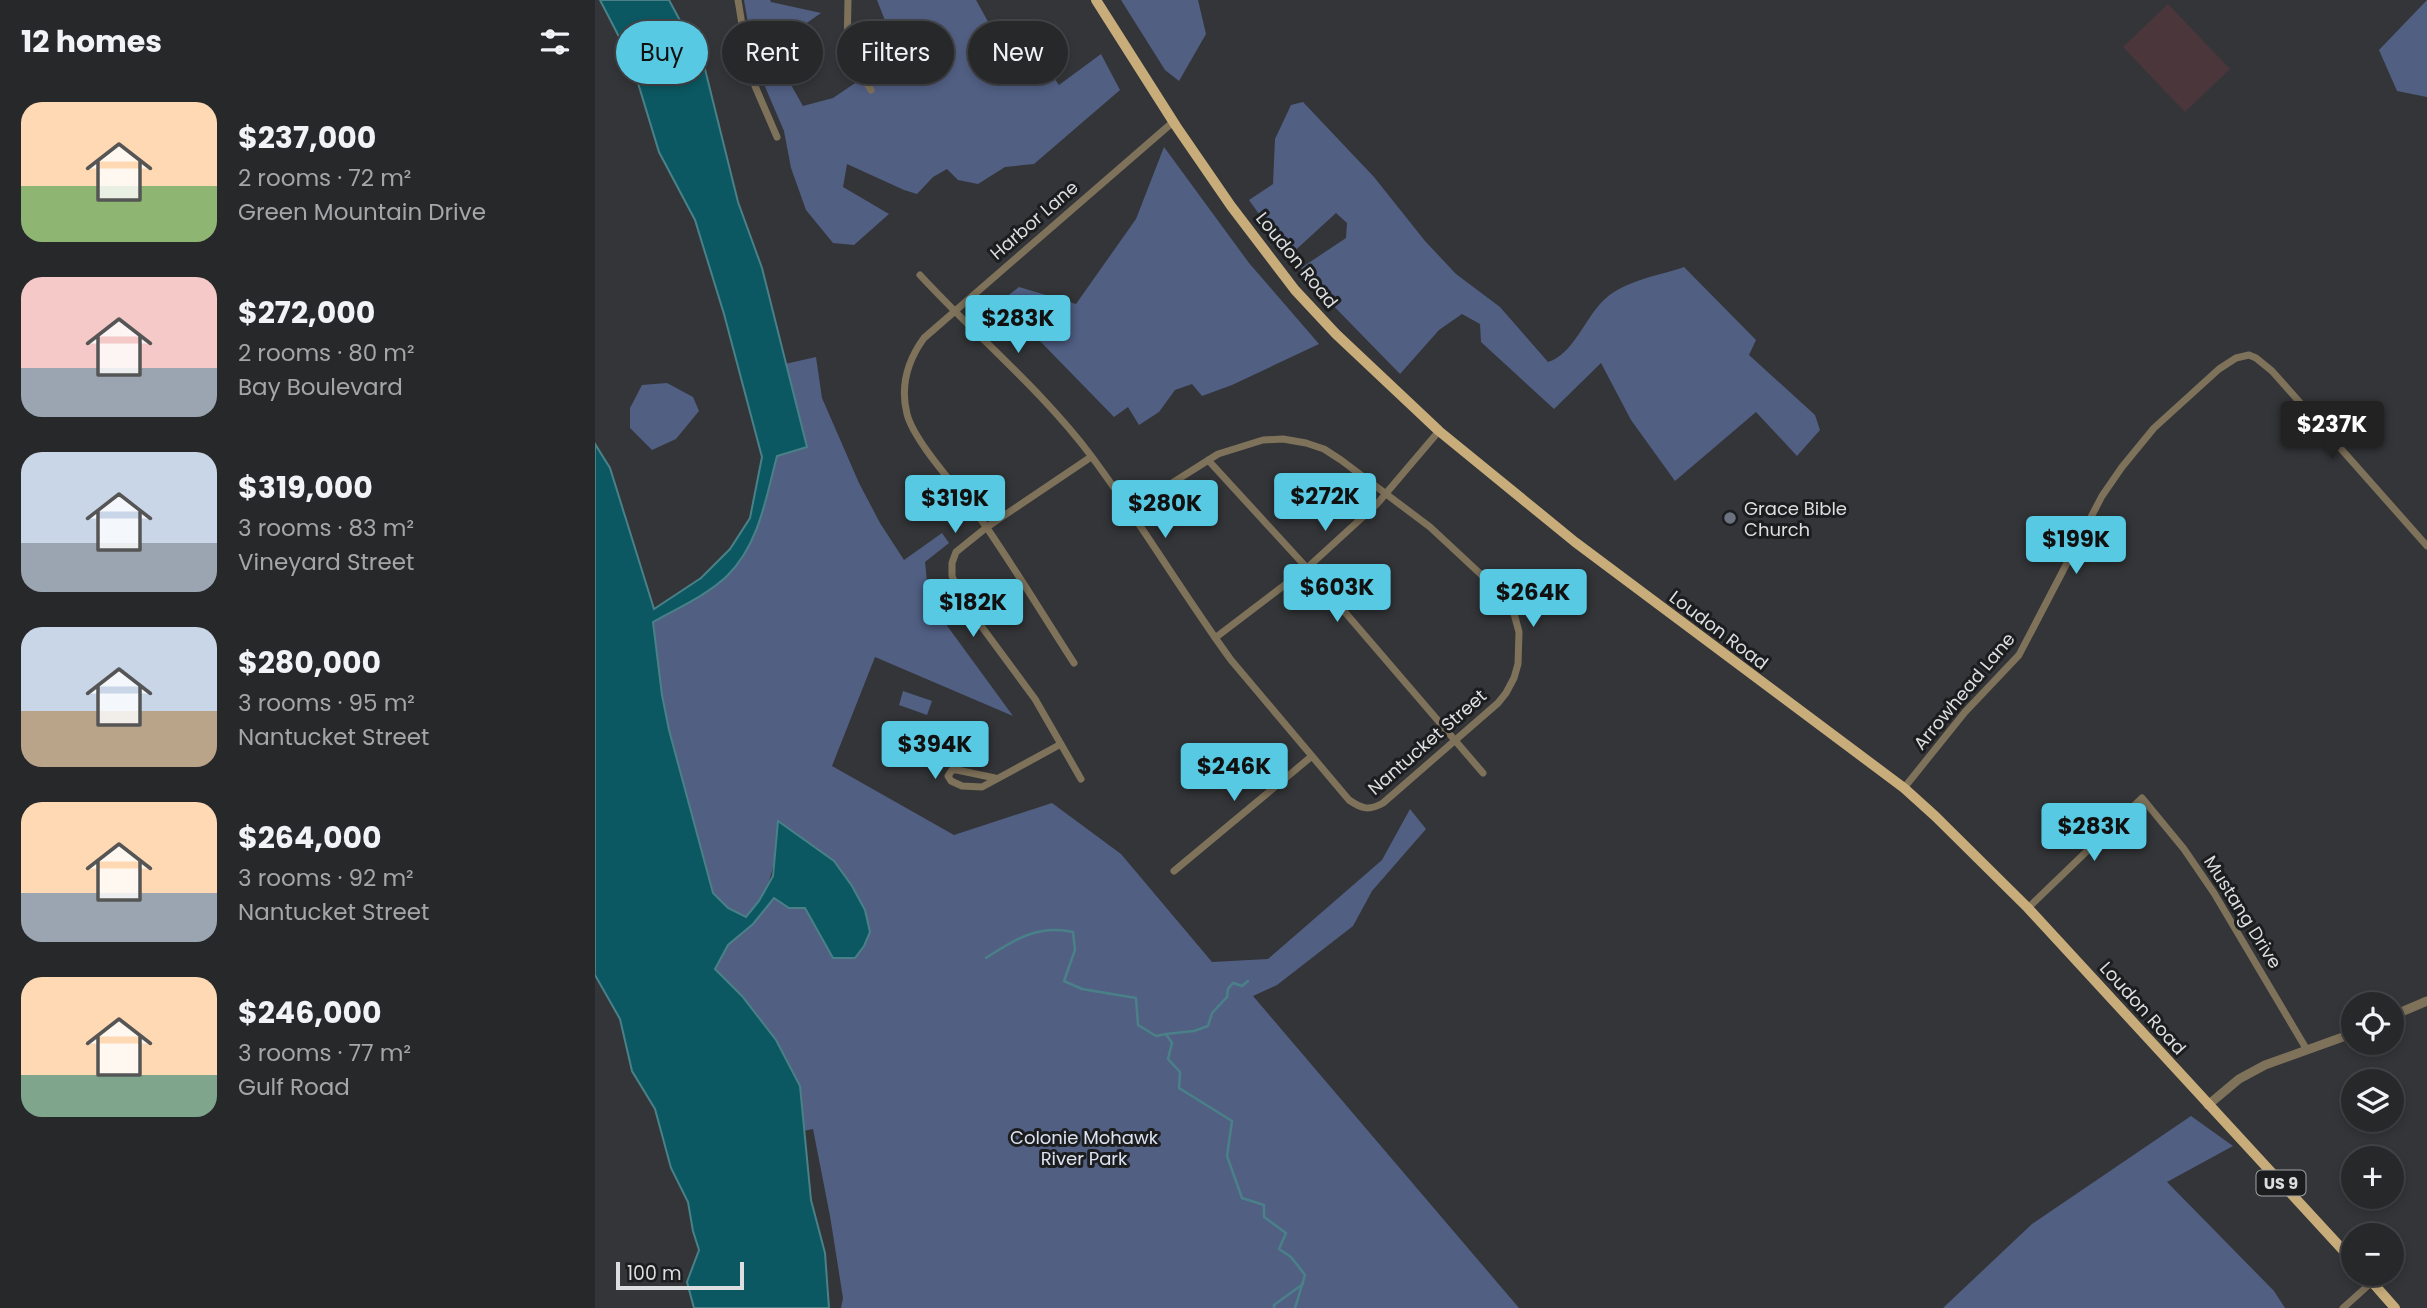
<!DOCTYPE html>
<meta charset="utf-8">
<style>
body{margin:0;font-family:Poppins,sans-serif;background:#333436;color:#f1f3f6;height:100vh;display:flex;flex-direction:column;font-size:26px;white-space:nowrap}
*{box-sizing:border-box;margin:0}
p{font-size:23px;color:#a4a6a8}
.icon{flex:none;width:38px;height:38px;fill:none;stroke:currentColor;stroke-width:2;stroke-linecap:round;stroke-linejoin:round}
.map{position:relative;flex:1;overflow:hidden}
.drawer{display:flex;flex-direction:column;background:#27282a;width:595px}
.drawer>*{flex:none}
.hud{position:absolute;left:21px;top:21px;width:665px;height:63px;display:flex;gap:14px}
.controls{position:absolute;left:1746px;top:992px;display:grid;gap:14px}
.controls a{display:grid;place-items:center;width:63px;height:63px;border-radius:50%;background:#27282a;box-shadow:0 4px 10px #0003,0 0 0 2px #434447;font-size:35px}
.scale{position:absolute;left:21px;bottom:18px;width:128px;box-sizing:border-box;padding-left:7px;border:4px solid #dddee0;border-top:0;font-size:19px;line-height:24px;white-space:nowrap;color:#dddee0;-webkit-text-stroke:5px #1c1d1e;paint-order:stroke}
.price{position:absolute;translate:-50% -60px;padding:0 16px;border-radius:7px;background:#58c9e3;color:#111;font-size:23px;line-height:46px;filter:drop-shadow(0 2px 4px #0008)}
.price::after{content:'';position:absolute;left:50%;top:42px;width:21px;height:16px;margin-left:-10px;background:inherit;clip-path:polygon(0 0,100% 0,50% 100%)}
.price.current{background:#222;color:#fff}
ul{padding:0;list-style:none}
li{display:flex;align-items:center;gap:21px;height:175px;padding:0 21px}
li span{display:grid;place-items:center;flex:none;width:196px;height:140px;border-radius:21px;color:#555}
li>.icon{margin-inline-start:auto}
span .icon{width:84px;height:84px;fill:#fffc;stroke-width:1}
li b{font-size:30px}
h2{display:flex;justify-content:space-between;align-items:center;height:84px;padding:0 21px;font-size:30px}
.chip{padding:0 24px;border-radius:32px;background:#27282a;box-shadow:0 4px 10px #0003,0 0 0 2px #434447;font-size:24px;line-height:63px}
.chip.current{background:#58c9e3;color:#111}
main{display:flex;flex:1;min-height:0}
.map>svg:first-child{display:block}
.industrial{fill:#4b363b}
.green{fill:#515f83}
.water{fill:#0b5862;stroke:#4a8088;stroke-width:2}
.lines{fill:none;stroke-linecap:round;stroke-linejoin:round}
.stream{stroke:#4a8088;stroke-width:2.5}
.minor{stroke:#7f725a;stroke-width:7}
.tertiary{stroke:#7f725a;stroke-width:9}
.primary{stroke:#c8ad7b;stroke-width:10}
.worship-dot{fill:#6b7280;stroke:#1c1d1e;stroke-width:2.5}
.labels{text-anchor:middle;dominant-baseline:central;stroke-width:6;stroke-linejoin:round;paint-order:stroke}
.shield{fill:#1c1d1e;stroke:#a3a4a6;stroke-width:2}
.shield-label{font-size:16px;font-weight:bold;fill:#dddee0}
.street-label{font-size:18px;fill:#dddee0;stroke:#1c1d1e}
.poi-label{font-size:18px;fill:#dddee0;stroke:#1c1d1e;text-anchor:start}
.park-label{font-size:18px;fill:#dce3f3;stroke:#1c1d1e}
</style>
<main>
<section class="drawer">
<h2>12 homes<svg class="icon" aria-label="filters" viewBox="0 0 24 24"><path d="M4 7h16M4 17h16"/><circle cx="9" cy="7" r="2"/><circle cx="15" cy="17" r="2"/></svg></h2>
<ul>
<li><span style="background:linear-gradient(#ffd9b3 60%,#8fb573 0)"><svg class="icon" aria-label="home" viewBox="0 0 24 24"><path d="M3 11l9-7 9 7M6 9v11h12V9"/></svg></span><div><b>$237,000</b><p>2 rooms · 72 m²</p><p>Green Mountain Drive</p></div></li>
<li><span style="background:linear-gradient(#f6c9c9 65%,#9aa5b1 0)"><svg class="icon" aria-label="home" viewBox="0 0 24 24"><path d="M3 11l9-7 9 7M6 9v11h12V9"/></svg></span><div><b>$272,000</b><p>2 rooms · 80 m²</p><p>Bay Boulevard</p></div></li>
<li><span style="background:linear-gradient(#c9d6e8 65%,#9aa5b1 0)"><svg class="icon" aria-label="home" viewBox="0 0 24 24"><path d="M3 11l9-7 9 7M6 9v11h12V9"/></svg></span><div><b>$319,000</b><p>3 rooms · 83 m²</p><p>Vineyard Street</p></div></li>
<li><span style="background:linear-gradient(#c9d6e8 60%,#b9a48a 0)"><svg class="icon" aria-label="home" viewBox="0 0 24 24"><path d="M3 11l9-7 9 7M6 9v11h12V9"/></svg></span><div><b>$280,000</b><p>3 rooms · 95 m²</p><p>Nantucket Street</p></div></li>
<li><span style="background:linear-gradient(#ffd9b3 65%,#9aa5b1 0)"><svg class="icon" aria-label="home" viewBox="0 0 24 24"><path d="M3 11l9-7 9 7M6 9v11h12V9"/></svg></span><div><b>$264,000</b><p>3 rooms · 92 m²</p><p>Nantucket Street</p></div></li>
<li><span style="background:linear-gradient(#ffd9b3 70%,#7fa58c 0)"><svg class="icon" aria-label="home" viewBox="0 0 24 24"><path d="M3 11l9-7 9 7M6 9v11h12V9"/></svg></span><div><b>$246,000</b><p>3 rooms · 77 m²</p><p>Gulf Road</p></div></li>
</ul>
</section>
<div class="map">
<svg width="1832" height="1308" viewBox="0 0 1832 1308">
<rect width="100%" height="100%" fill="#343538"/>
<!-- industrial -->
<path class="industrial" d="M1573,4L1635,69L1590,112L1528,47Z"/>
<!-- green -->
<path class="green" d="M149,0H175L176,2L226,13L196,34L191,76L208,106L238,98L303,54L282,0H381L406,45L418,83L453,69L464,85L506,54L525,90L439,164L410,167L383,184L363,180L352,169L338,177L322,194L309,190L252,164L248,187L294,214L259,245L238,243L211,210L196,168L189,131L160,63Z
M526,0H603L611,34L584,81L570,70Z
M1832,0V97L1802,91L1784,50Z
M708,102L779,177L830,241L861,274L905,307L953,362C979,354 990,317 1010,299C1031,280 1063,276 1089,267L1161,340L1154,355L1220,415L1225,430L1202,456L1161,412L1080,481L1036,420L1006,363L959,409L886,342L885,324L867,314L844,330L805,374L725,292L706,268L751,238L752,223L741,213L694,256L654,200L678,184L680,139L696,105Z
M569,147L654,263L724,344L637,385L607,396L597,384L580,390L564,412L544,425L533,407L519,417L406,301L424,287L481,304L541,219Z
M221,357L227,398L264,483L285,523L309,560L347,533L354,543L330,562L334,601L418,716L280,657L237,766L359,835L457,803L526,854L617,962L673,959L787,860L815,809L831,829L777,891L758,926L682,985L658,996L924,1308H246L248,1298L235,1216L218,1129L208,1131L205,1086L181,1040L147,996L120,969L133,945L158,924L179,897L194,908H210L239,861L215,846L181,838C178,877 176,886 151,917L133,908L118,893L74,730L67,695L58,621C91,606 123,587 147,559L197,392L190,364Z
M72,383L98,397L104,411L81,439L57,450L35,428V408L47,385Z
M308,691L337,701L332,715L304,705Z
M1596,1116L1638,1146L1572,1182L1679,1291L1690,1308H1348L1437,1224Z"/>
<!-- water -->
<path class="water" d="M5,0H74L109,65L143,202L167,268L212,447L182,456C171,497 164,545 132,576C112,595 83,608 58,622L67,695L74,730L118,893L133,908L151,917L164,901L178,876L183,821L239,861L257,886L270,910L275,932L269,946L260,958H238L210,908H194L179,898L158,924L133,945L120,969L147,996L181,1040L205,1086L216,1200L230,1253L234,1308H99L92,1282L104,1250L98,1231L93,1202L76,1168L60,1109L37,1071L25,1019L0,975V444L15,468L59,609L106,578L135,549L155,518L167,457L129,314L100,220L64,152L36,60Z"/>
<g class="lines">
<!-- stream -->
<path class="stream" d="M391,958C419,940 443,924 478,932L480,950L469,981L487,989L541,998L543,1025L561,1036L571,1034L577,1043L573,1059L585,1072L584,1088L637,1121L632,1156L647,1198L669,1205V1217L691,1233L684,1249L696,1257L710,1275L700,1308
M571,1034L599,1031L613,1026L617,1013L632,997L633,989L638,983L647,986L653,981
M679,1308V1305L708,1284"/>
<!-- minor -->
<path class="minor" d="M143,0L152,55L160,86L182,137
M253,0L252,50L276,90
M325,275C381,336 447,390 497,457C546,523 588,594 636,660L754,800C767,809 774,811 788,803L903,703L911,693L919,678L923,664L924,632L918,610L907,594L835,527L746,460L729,449L711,443L688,439L668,440L623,454L533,511
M613,460L712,568L888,773
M620,638L712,568L782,504L844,431
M479,663C450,618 422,572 392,528C372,498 320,445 312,414C305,386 313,360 329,338L578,122
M400,778L362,770H357L353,776L356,781L367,786L387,787L466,744
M486,779L440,699L367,600L357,576V563L361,552L392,527L496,457
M1309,788L1370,712L1424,655L1507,496L1527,467L1559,428L1624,369L1641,358L1654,355L1661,358L1677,371L1832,546
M579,871L717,756
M1433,908L1547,798L1589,849L1619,893L1712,1050
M1748,1308L1777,1282"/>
<!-- tertiary -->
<path class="tertiary" d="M1797,1016L1832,1001
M1613,1105L1644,1079L1670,1065L1759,1033"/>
<!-- primary -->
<path class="primary" d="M501,0L581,126L636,206L700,290L741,334L844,431L980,542L1309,788L1340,816L1433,908L1759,1262
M1770,1274L1800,1308"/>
</g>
<!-- markers -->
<circle class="worship-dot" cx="1135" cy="518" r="7"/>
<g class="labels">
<!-- shield labels -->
<rect class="shield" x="1661.5" y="1170.5" width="49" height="25" rx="5"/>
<g class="shield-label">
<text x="1686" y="1183">US 9</text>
</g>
<!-- street labels -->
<g class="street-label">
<text transform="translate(439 220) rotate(-41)">Harbor Lane</text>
<text transform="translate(702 260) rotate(51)">Loudon Road</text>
<text transform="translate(1124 630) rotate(37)">Loudon Road</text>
<text transform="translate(1369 691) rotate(-50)">Arrowhead Lane</text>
<text transform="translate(832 742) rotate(-41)">Nantucket Street</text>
<text transform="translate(1648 912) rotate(58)">Mustang Drive</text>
<text transform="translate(1548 1008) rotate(48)">Loudon Road</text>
</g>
<!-- poi labels -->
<g class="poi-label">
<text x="1149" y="508">Grace Bible<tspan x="1149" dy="21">Church</tspan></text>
</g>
<!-- park labels -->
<g class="park-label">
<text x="489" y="1137">Colonie Mohawk<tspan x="489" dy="21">River Park</tspan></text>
</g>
</g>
</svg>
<div class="controls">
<a><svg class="icon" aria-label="locate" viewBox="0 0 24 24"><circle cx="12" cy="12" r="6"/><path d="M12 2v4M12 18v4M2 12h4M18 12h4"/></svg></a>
<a><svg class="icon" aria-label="layers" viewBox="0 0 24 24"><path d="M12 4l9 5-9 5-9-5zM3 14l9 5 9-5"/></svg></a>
<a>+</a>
<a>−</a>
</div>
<div class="scale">100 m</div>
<b class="price" style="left:423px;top:355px">$283K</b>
<b class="price current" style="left:1737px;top:461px">$237K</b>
<b class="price" style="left:730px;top:533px">$272K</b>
<b class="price" style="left:360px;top:535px">$319K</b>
<b class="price" style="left:570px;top:540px">$280K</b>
<b class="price" style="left:1481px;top:576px">$199K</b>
<b class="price" style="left:742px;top:624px">$603K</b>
<b class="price" style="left:938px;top:629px">$264K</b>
<b class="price" style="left:378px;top:639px">$182K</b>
<b class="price" style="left:340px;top:781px">$394K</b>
<b class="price" style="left:639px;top:803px">$246K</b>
<b class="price" style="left:1499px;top:863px">$283K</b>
<div class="hud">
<a class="chip current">Buy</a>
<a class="chip">Rent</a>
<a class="chip">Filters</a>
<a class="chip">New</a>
</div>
</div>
</main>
